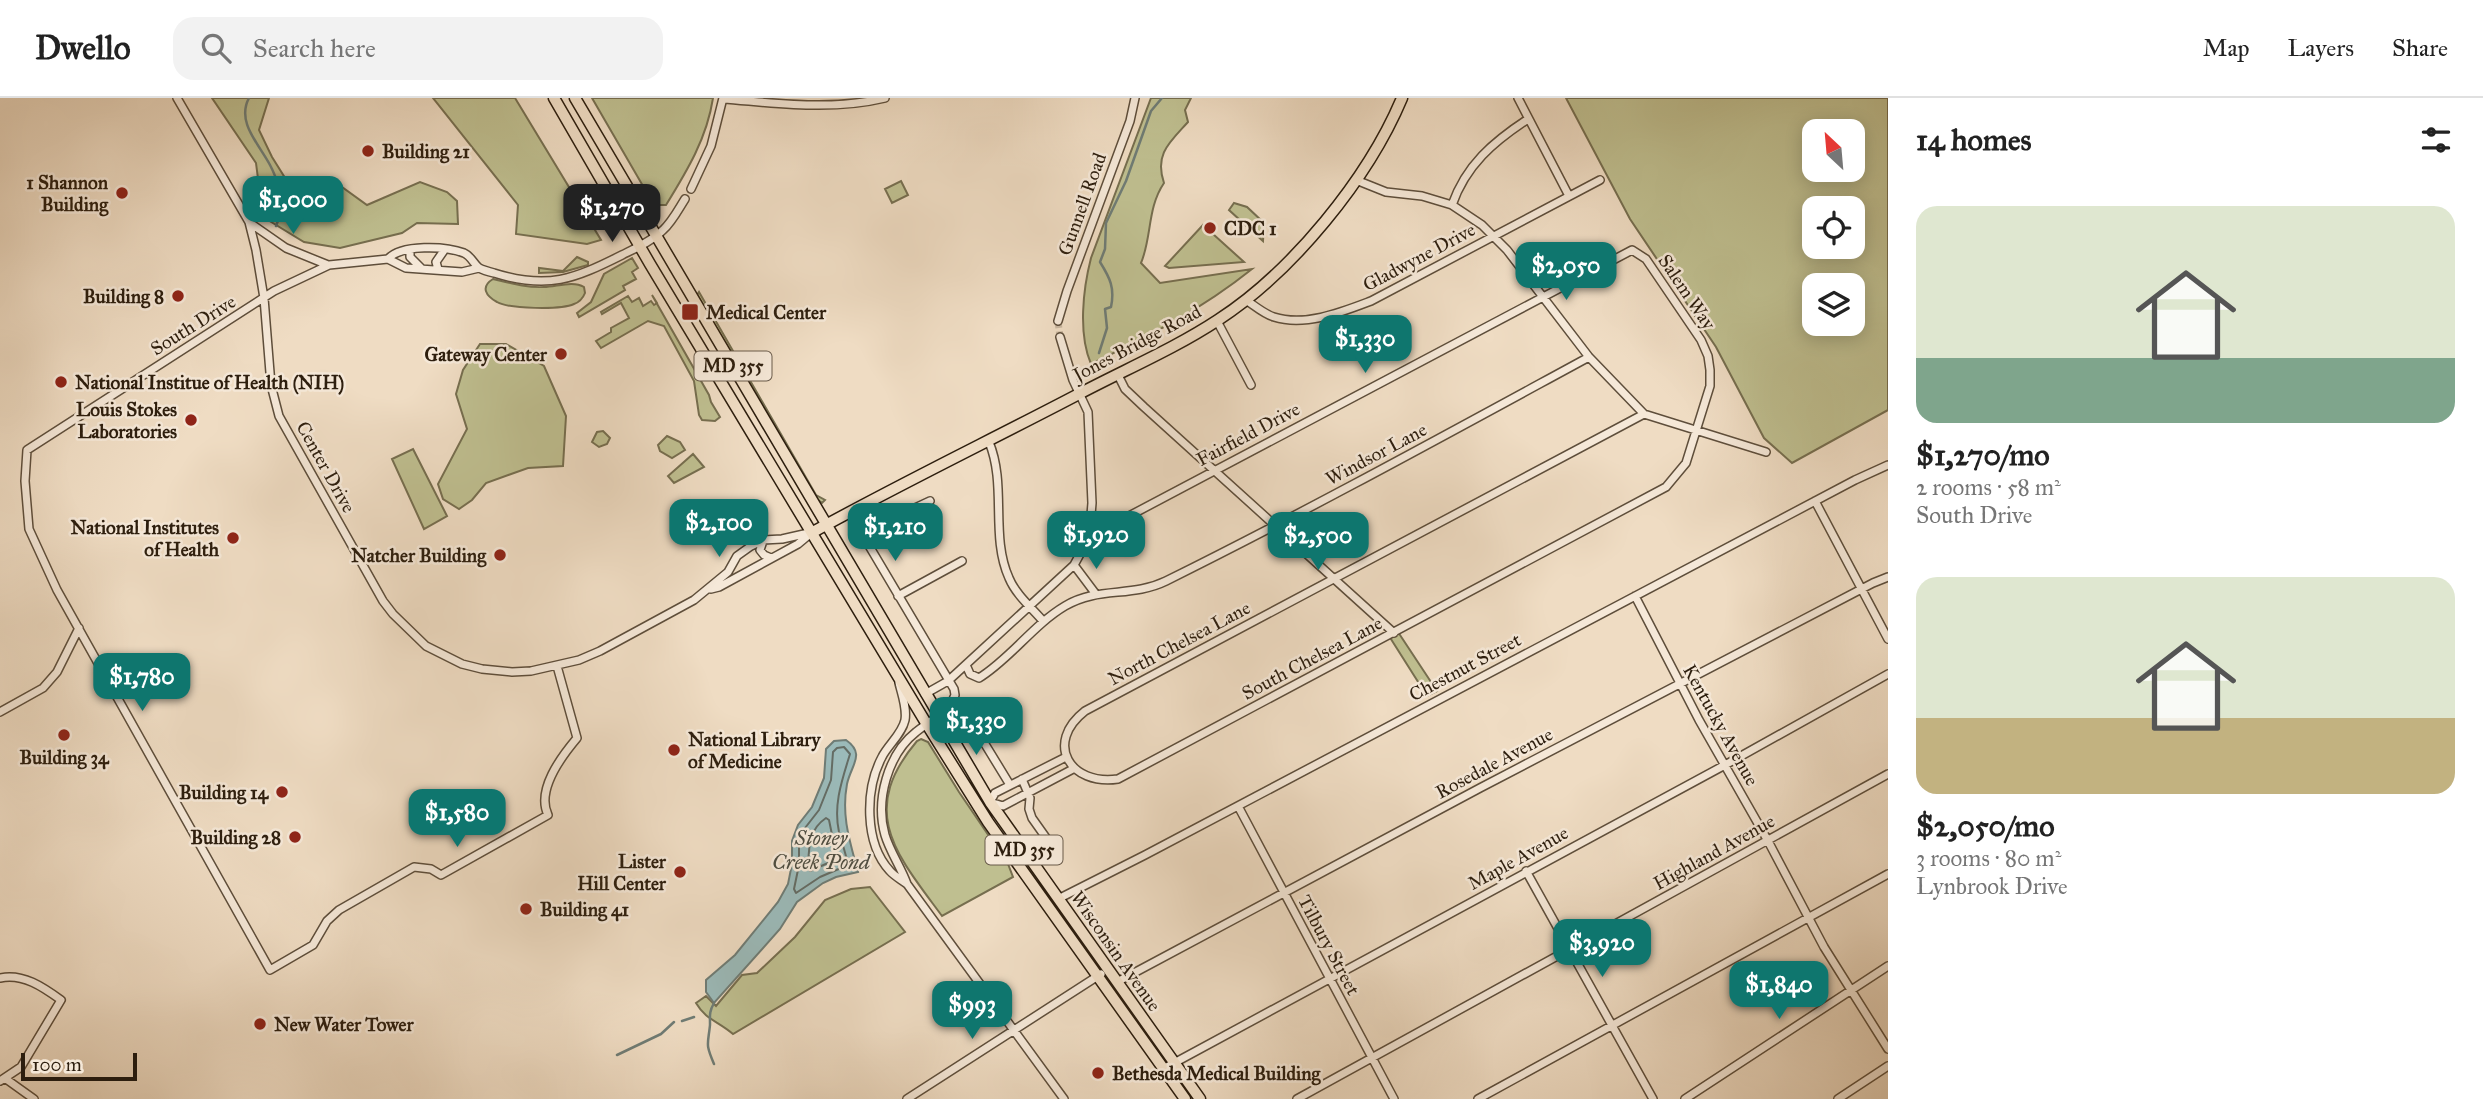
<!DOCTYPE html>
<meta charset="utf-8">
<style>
body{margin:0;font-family:"IM FELL Great Primer",serif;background:#f2f2f2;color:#222;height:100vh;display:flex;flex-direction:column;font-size:26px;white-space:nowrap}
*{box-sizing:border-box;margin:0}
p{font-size:23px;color:#767676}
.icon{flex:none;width:38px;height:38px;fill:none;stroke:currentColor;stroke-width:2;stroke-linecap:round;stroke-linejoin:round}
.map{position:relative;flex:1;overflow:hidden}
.side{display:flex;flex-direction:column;background:#fff;width:595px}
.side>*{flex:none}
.needle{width:46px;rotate:334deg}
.fabs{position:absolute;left:1802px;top:21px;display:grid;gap:14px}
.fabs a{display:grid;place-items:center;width:63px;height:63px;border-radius:14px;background:#fff;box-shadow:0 4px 18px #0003;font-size:35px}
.scale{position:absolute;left:21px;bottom:18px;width:116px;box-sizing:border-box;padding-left:7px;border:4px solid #2d1e0e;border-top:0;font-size:19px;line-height:24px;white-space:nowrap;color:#2d1e0e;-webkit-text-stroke:5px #f5e8d8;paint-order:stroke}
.price{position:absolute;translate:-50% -60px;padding:0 16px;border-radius:14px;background:#0f766e;color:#fff;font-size:23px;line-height:46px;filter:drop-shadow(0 2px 4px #0008)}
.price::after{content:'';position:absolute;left:50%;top:42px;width:21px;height:16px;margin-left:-10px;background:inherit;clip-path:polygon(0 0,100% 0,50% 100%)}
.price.active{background:#222;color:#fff}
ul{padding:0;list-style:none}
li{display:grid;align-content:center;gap:14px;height:371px;padding:0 28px}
li span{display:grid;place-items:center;height:217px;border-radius:21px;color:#555}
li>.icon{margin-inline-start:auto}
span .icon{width:126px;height:126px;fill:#fffc;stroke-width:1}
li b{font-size:30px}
h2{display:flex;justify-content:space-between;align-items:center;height:84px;padding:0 28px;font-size:30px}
header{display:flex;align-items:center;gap:42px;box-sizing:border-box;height:98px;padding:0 35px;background:#fff;border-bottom:2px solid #e0e0e0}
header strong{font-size:33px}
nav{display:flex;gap:38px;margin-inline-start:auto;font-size:24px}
.search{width:490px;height:63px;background:#f2f2f2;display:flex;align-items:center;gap:18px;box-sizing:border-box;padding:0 24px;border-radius:21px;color:#767676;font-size:26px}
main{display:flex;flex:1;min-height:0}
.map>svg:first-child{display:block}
.green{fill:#bfbf90;stroke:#766e4f;stroke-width:2;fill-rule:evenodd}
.water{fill:#9bbab9;stroke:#6f7c75;stroke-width:2}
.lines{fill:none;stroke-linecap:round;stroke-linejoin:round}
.shore{stroke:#646c64;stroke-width:2}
.stream{stroke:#6f7c75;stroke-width:2.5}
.minor-tunnel{stroke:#c8b69f;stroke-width:7;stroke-dasharray:7 3.5;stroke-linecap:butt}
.minor-casing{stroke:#5e4e3b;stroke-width:10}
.major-casing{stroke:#2d1e0e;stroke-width:13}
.minor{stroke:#f5e8d8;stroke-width:7}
.major{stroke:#efdcc3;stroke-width:10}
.poi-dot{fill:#8f2418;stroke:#f5e8d8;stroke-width:2.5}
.labels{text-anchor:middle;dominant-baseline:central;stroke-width:5;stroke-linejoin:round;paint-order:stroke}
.shield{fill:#f5e8d8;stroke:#695b4b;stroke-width:2}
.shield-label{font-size:18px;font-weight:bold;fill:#2d1e0e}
.poi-label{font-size:19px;font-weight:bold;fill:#2d1e0e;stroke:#f5e8d8;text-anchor:end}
.street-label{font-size:19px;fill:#2d1e0e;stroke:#f5e8d8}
.water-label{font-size:21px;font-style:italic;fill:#4e4d41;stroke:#f5e8d8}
</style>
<header>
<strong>Dwello</strong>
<div class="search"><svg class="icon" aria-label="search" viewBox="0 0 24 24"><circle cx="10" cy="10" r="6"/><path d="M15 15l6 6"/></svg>Search here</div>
<nav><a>Map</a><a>Layers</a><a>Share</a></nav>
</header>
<main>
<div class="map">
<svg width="1888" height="1001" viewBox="0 0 1888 1001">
<rect width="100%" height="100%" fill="#efdcc3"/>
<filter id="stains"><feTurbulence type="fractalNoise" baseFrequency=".00286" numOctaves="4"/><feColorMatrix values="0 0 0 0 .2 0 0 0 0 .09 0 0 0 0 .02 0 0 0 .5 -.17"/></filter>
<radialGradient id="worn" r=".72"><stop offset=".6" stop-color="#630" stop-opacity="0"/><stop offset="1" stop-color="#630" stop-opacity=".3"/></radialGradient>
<!-- green -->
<path class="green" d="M212,0H269L259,32L272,59L302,107L335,84L367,107L420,84L447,94L457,103L458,126L417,125L402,135L340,150L304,144L263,119L256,65Z
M433,0H515L601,142L587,146L516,136L518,107Z
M592,0H713C707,40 687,73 666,107H654Z
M1151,0H1191L1185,12L1188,24C1170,44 1154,56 1164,85C1147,110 1152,139 1141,165L1160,185L1252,171C1201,212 1149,238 1091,266C1078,236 1083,191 1091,160Z
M1566,0H1888V312L1792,365L1764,340L1716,249L1630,121ZM1815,33H1853V72H1815ZM1853,110V149H1815V110ZM1853,187V226H1815V187Z
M901,83L908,97L892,105L885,91Z
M1234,105L1247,109L1264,125L1263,143L1229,112Z
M1203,127L1244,164L1169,170L1165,168Z
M577,159L588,164V167L563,174L539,175V170L563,173Z
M632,160L638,170L632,174L636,181L623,188L625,192L579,219L577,215L591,204L604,176Z
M493,181C510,185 527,190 544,189C556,189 573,182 584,189L585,195C583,200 580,204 574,206C561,212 509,211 497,204C486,198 480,189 493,181Z
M699,194L816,397L825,402L822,405L817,401L697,197Z
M652,197L709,297L711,304L720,319L715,323L702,322L699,317L694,283L664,228L648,223L601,250L596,243L611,234V230L629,220L621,205L602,216L601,214L628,198L632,204L639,200L643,208L651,203L654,207L657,205Z
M480,246H506L544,268L566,318L563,368L528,370L486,385L472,402L459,411L443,401L438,386L467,331L456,296L463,272Z
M603,333L610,340L607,346L599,349L592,344L597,334Z
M667,338L680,344L685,352L672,360L660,353L658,347Z
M413,351L447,418L424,431L392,361Z
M693,356L704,369L674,385L668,378Z
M1398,534L1437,593L1427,598L1389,538Z
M921,641L928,644L959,694L1008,766L1013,779L942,818C897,757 857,714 917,643Z
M870,789L905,834L733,936C718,923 706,922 696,905L706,898L716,908L742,877L757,875L795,839L825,802L851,791Z"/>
<!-- water -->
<path class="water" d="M846,642C866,656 851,667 847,686C841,718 850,744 858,774L836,779L823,785L797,804L780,831L714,905L706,894V882L735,857L778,804L788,786L792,766V743L798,727L812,709L824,680L826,651L834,643Z"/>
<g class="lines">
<!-- shore -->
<path class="shore" d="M844,649L850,656C842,682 833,707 839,734C842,745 846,756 848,767L820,779L796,795L794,791L799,767V744L805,730L819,712L831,682L833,654L837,650Z
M826,720L829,722L837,761L810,773L808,770C809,750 808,732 826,720Z"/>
<!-- stream -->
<path class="stream" d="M249,0C236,24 259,46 270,67C276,78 280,92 285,104L276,128
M1099,255L1107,230L1105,211L1111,209C1115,190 1110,180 1100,164L1105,151L1106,125L1126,83L1151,13L1162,0
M714,905C709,914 710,917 710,927C708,947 705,945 714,966
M682,923L694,919
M617,957L661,936L674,924"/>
<!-- minor-tunnel -->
<path class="minor-tunnel" d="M1058,223L1060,239"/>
<!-- minor casing -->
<g class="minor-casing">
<path id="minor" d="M177,0L249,124L256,152L264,200L271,287L279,318L383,503L393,516L426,548L462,566L482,571L512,574L531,573L579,562L600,553L694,502L728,474L737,458L751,448L763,442L782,441L813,434
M1518,0L1569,98
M723,1C777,5 831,13 885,0
M1356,82L1386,94L1422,98L1452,107L1482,127L1507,152L1589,259L1644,316L1766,354
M691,91L711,48L723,0
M1452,107C1466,67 1493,44 1528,21
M250,125L286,150L328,167
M410,152V159L421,170
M388,161C401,146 446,148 464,155C471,158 473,165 479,170C483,172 490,174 494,175C548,192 574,181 622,157C636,150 652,143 663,132C672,124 678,112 685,101
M479,170L462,174L406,170L388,161L329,167L274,193L27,352L25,383L29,431L57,492L270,872L313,847L327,823L339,812L414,769L431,771L441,777L548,717C536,692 561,659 577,640L557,568
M438,171L436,164L445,151
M1246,202C1255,208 1264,216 1274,219C1305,229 1342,214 1371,203L1600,82
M1058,223L1067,193L1130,23L1135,0
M1217,223L1251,287
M1118,277L1125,291L1144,309L1394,535
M989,344C1007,387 990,438 1009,480C1016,497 1032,510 1043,523
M1815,403L1888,541
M1095,436L1632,152L1646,161L1701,242L1708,258L1710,272V288L1686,365L1666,389L1118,681C1070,688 1044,645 1085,613L1644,316
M763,443L760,452L764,457L771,460
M1074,467L1095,495
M711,491L719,489L798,446L810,436
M898,498L962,463
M1635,498L1699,622L1768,743L1824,849L1888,951
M966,567L970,576L979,580C1010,561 1033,527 1065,508C1099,488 1131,500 1166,483C1309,412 1449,335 1589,259
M899,585C902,597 907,610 905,622C902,636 888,647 882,659C865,691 864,745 890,773C894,778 902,782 907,786L1064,1001
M925,596L948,583L1074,467L1086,445L1095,436L1090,429L1092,405L1088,314L1073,282L1060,239
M0,614L43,590L57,574L79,530
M966,615L1010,687
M1066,659L995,695L990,704L1003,708L1073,671
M1022,681L1030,700L1029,711L1032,720L1054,751
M1238,708L1394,1001
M1526,773L1653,1001
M907,786C901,769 890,754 885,737C875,702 888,656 916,634C929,623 949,614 955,597L954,591L868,446L867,437L872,430L930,403
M1058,801L1145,757L1855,382L1888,367
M0,880C23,875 43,889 61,902L21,969L0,983
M1117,884L1480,690L1873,485L1888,479
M1163,971L1725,667L1888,576
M6,981L34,1001
M907,1001L1101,876
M1297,1001L1888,676
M1478,1001L1888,776
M1685,1001L1888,868
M1838,1001L1888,968"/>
</g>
<!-- major casing -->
<g class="major-casing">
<path id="major" d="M554,0L650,166L926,625L988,724L1185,1001
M575,0L990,704L1200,1001
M813,434C900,386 989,343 1077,297C1124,272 1174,251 1218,222C1292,174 1368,81 1402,0"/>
</g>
<!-- minor -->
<use href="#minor" class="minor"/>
<!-- major -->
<use href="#major" class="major"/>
</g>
<!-- markers -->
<g class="poi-dot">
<circle cx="368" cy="53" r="7"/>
<circle cx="122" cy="95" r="7"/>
<circle cx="1210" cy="130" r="7"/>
<circle cx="178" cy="198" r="7"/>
<rect x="681" y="205" width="18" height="18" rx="3.5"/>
<circle cx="561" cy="256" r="7"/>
<circle cx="61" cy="284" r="7"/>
<circle cx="191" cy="322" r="7"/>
<circle cx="233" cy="440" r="7"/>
<circle cx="500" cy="457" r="7"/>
<circle cx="64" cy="637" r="7"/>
<circle cx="674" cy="652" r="7"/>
<circle cx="282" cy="694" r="7"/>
<circle cx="295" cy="739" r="7"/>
<circle cx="680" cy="774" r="7"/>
<circle cx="526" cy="811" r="7"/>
<circle cx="260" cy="926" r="7"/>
<circle cx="1098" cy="975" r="7"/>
</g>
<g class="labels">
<!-- shield labels -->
<g class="shield">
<rect x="694.5" y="253.5" width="77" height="29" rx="5"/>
<rect x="985.5" y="737.5" width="77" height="29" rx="5"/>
</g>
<g class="shield-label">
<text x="733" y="268">MD 355</text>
<text x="1024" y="752">MD 355</text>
</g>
<!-- poi labels -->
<g class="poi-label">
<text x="382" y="53" text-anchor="start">Building 21</text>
<text x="108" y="84">1 Shannon<tspan x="108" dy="22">Building</tspan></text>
<text x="1224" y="130" text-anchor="start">CDC 1</text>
<text x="164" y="198">Building 8</text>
<text x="706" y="214" text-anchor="start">Medical Center</text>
<text x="547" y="256">Gateway Center</text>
<text x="75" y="284" text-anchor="start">National Institue of Health (NIH)</text>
<text x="177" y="311">Louis Stokes<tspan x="177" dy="22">Laboratories</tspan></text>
<text x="219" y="429">National Institutes<tspan x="219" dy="22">of Health</tspan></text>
<text x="486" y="457">Natcher Building</text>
<text x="688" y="641" text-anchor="start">National Library<tspan x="688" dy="22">of Medicine</tspan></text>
<text x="64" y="659" text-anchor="middle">Building 34</text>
<text x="268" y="694">Building 14</text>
<text x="281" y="739">Building 28</text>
<text x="666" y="763">Lister<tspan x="666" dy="22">Hill Center</tspan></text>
<text x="540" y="811" text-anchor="start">Building 41</text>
<text x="274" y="926" text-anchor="start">New Water Tower</text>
<text x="1112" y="975" text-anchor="start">Bethesda Medical Building</text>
</g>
<!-- street labels -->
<g class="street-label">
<text transform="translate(1082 106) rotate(-70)">Gunnell Road</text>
<text transform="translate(1419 159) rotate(-28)">Gladwyne Drive</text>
<text transform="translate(1687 194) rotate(56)">Salem Way</text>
<text transform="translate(193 227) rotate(-32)">South Drive</text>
<text transform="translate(1137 245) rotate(-28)">Jones Bridge Road</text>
<text transform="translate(1248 336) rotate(-28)">Fairfield Drive</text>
<text transform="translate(1376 356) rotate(-28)">Windsor Lane</text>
<text transform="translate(326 369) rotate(61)">Center Drive</text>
<text transform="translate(1179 545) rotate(-28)">North Chelsea Lane</text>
<text transform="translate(1312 560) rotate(-28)">South Chelsea Lane</text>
<text transform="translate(1465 569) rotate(-28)">Chestnut Street</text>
<text transform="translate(1721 627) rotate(61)">Kentucky Avenue</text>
<text transform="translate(1494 665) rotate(-28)">Rosedale Avenue</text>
<text transform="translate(1714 754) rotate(-29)">Highland Avenue</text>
<text transform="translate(1518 760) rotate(-29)">Maple Avenue</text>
<text transform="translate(1329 847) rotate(62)">Tilbury Street</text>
<text transform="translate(1116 853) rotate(55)">Wisconsin Avenue</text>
</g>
<!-- water labels -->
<g class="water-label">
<text x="821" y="740">Stoney<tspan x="821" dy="24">Creek Pond</tspan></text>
</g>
</g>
<rect width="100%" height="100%" filter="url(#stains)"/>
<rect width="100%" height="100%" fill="url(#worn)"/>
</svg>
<div class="fabs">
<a><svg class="needle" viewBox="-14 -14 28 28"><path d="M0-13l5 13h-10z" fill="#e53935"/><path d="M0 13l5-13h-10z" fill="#767676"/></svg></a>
<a><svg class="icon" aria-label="locate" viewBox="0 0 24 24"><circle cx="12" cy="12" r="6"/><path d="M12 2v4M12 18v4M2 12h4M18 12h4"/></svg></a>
<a><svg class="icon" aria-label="layers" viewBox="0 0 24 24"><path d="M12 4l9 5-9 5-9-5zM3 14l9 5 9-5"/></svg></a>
</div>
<div class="scale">100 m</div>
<b class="price" style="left:293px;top:138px">$1,000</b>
<b class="price active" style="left:612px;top:146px">$1,270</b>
<b class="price" style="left:1566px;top:204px">$2,050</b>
<b class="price" style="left:1365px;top:277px">$1,330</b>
<b class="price" style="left:719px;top:461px">$2,100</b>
<b class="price" style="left:895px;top:465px">$1,210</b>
<b class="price" style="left:1096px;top:473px">$1,920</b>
<b class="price" style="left:1318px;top:474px">$2,500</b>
<b class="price" style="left:142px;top:615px">$1,780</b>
<b class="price" style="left:976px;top:659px">$1,330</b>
<b class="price" style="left:457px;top:751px">$1,580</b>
<b class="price" style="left:1602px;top:881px">$3,920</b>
<b class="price" style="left:1779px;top:923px">$1,840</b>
<b class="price" style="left:972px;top:943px">$993</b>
</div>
<section class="side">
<h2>14 homes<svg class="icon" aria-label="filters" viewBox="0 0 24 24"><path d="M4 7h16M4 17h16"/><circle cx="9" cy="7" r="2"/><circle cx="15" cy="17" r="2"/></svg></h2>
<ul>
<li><span style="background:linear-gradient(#dfe7d0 70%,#7fa58c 0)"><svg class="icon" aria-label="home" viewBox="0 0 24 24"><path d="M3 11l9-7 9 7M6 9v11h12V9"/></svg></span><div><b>$1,270/mo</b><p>2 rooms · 58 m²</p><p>South Drive</p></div></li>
<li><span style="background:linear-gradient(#dfe7d0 65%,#c2b280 0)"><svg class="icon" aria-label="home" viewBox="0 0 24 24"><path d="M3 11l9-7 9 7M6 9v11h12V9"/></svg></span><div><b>$2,050/mo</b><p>3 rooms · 80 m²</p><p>Lynbrook Drive</p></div></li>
</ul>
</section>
</main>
